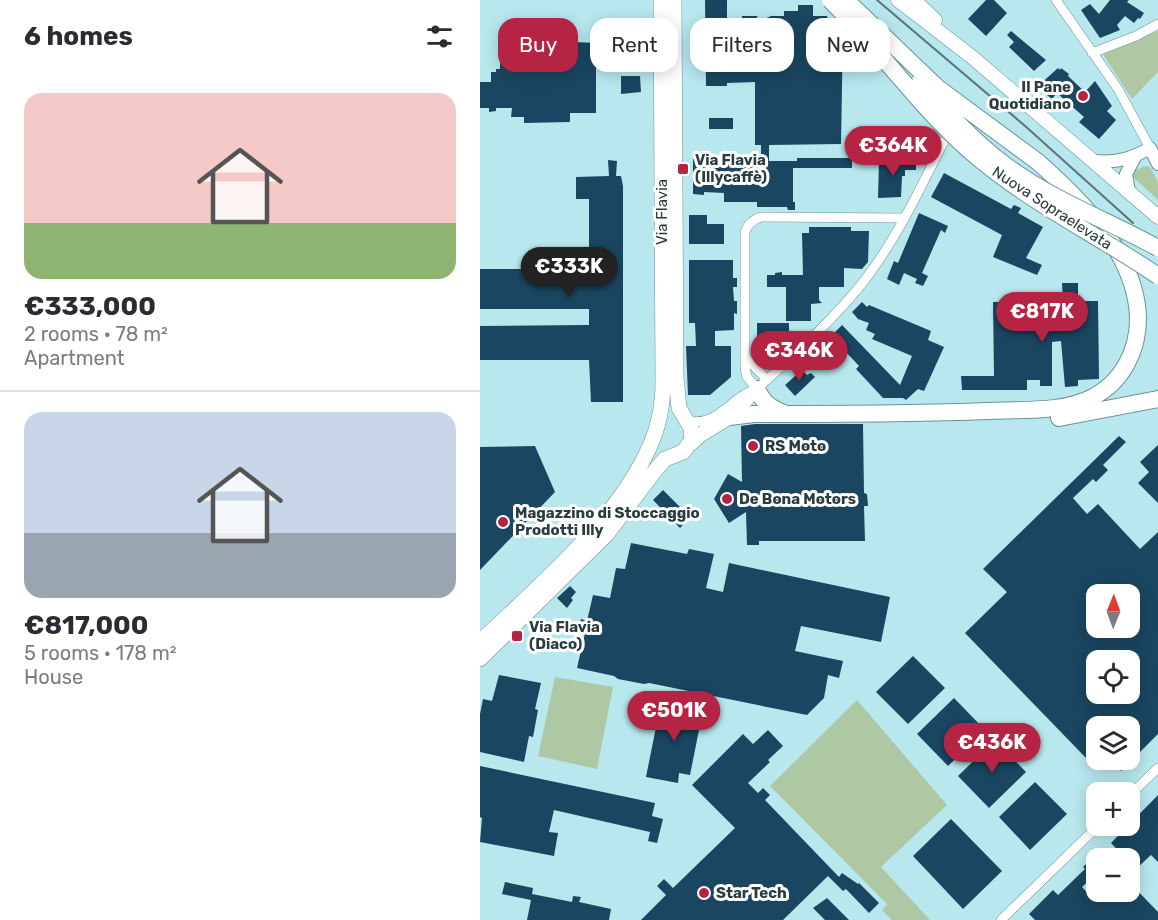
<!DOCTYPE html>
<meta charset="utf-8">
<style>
body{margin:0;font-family:Rubik,sans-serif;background:#f2f2f3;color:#2b2b33;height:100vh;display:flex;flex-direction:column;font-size:22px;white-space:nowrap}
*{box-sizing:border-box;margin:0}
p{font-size:20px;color:#7c7c81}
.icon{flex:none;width:33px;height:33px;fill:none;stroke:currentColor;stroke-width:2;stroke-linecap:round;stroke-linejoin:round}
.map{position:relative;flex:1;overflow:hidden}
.drawer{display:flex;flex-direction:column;background:#fff;width:480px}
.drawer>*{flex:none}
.banner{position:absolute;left:18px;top:18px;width:570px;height:54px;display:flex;gap:12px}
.needle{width:39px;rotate:1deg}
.controls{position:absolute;left:606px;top:584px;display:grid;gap:12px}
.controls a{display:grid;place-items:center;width:54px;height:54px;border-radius:12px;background:#fff;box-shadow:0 3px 15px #0003;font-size:30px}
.price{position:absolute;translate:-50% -51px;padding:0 14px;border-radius:21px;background:#b62444;color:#fff;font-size:20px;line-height:39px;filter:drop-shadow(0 2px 3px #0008)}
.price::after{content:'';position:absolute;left:50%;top:36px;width:18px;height:14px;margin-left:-9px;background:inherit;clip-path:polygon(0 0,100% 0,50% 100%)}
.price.current{background:#222;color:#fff}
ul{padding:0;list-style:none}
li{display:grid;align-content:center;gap:12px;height:318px;padding:0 24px}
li+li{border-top:2px solid #e1e1e2}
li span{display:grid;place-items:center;height:186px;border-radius:18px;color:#555}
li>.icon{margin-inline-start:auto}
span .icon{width:108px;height:108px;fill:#fffc;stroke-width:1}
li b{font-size:26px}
h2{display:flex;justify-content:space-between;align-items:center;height:72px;padding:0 24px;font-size:26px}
.pill{padding:0 21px;border-radius:18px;background:#fff;box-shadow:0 3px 15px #0003;font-size:21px;line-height:54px}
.pill.current{background:#b62444;color:#fff}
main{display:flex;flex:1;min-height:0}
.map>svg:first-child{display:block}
.green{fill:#aec8a4}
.building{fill:#1a4661;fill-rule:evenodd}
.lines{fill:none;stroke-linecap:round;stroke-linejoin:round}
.minor-casing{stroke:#669398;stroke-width:10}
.tertiary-casing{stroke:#669398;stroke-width:14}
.secondary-casing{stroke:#669398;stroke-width:15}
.primary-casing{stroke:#669398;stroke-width:16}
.trunk-casing{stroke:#669398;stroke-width:18}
.minor{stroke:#fff;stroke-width:9}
.tertiary{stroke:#fff;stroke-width:12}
.secondary{stroke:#fff;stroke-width:14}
.primary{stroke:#fff;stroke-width:15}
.trunk{stroke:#fff;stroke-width:16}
.rail{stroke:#597579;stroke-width:2}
.trunk-bridge-casing{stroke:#669398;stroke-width:18;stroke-linecap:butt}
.trunk-bridge{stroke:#fff;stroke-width:16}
.poi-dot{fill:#b62444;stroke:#fff;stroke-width:2}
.labels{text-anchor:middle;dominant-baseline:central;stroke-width:6;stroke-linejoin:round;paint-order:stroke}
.poi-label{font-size:15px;font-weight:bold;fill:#293c3f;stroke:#fff;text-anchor:start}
.street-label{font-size:15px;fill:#293c3f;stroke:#fff}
</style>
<main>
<section class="drawer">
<h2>6 homes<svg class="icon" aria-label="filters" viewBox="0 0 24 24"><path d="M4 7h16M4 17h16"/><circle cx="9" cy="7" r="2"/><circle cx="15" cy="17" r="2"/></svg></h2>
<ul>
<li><span style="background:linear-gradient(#f6c9c9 70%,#8fb573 0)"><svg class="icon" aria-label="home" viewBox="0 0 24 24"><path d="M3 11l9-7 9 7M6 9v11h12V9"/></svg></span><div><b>€333,000</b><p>2 rooms · 78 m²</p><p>Apartment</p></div></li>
<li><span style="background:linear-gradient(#c9d6e8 65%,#9aa5b1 0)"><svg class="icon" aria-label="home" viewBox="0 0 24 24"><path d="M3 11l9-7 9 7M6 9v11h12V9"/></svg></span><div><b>€817,000</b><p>5 rooms · 178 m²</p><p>House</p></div></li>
</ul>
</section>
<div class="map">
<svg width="678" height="920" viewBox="0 0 678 920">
<rect width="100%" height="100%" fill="#b8e8ee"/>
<!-- green -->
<path class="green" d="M678,31V72L652,99L622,53Z
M665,166L670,167L678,182V200L652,176L654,171Z
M75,677L133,687L117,769L58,756Z
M377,700L467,805L401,867L450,920H412L402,910L407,904L290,786Z"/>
<!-- building -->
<path class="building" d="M225,0H247V22H262V16H278L268,26L291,16H304V11H318V5H333V16H347L348,23H358L363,28L361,144L289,145V161H317V158H372V168H313V202H315V210H308L307,207H277V202H244V193L224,192V195L213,194V159H281V145H275V82L247,83V86H226Z
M506,0H514L527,13L506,36L488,19Z
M630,0H649L647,2L664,13L660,19L658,18L654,23L645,16L637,25L640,30L620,38L601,10L610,4L619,14Z
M531,31L566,60L554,71L529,47L534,42L527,35Z
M94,42L116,43V113H90V122L44,123V117H31L32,108H16V111L9,112V108H0V82H11V72H16V69H20V47H44V68H64V51H94Z
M578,68L580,70L581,68L589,74L588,76L605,92L615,81L632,106L627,111L636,120L619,139L599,122L604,117L577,93L572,99L557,87Z
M141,76H160L161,92L141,94Z
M229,118H253V129H229Z
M128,160L137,161L136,176H141L143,186V402H111L109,360H0V326L109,325V309H0V269H46V253H66V269H109V199H96V177L129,176Z
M399,160L436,161V170H425V176H422L421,197L398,198Z
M464,173L531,209L534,205L541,208L538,213L563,227L546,258L562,265L557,275L513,257L522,235L451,197Z
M439,213L468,226L465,233L461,230L442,273L448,276L443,286L435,283L437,279L424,273L419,285L407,279L414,261L418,263Z
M209,215H227V224H244V244H209Z
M329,227H371V231H389L388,262L382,269L364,268V287H339V300L342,303L331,304V321H306V287H287V275H295V273L302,272V275H323L322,233H329Z
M209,260H253V278H257V287H253L254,301H257V314L254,313V330L235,331V346H251V377L230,395H208L206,346H216L215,323H209Z
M582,283H598V301H618L619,379L598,380V386L585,387L581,341L572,342V386H560V380H547V390H482L481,376H514L513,302H583Z
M382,302L387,307L389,305L451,331L448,340L464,347L444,391L438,389L426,400L423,398H403L376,369L379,366L351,336L362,325L420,385L432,356L392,339L395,334L386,330L389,323L378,319L372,312Z
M277,323H309V336H277Z
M322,370L327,375L331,373L335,377L315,396L305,385Z
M275,424H383L384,493L387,494L388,506H384L385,541H279V545H267L266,512L249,523L234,499L248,474L262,482L261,426Z
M639,436L646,442L623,465L628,470L616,482L613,479L593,498L607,514L618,504L660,549L678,532V734L641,771L630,759H650V726H616V750L607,759L485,633L527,592L503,569ZM616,594H650V627H616ZM616,660H650V693H616Z
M678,445V503L658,483L669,472L660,462Z
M55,446L75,492L0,570V447Z
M183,490L210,517L200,528L173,500Z
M151,543L207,554L209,549L234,554L226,588L243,592L249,563L410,597L401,642L321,626L315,651L363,661L359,678L348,675L344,698L327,715L169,683L164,684L138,679L134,676L97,668L105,633L98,632L101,619L107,621L113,595L130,598L136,568L145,569Z
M90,586L96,592L91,598L93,600L87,608L77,598Z
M433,656L465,688L428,724L396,692Z
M19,675L61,683L55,709L58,710L53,737L49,736L44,762L0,752V714L3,699L12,701Z
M474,698L505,730L468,766L437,734Z
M181,702L223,710L210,775L199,773L198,783L166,777Z
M288,730L303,746L288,760L290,762L268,783L278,793L283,788L290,795L285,800L359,877L362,873L378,884L379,883L399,903L389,913L366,889L363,891L348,876L303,920H161L186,895L177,886L184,879L193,888L255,828L212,785L263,734L273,744Z
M515,740L546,772L509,808L478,776Z
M0,766L175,803L172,816L183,819L177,843L168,841L170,832L74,810L69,832L78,833L74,856L0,842L2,818L0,817Z
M555,782L587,814L550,850L519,817Z
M678,795V862L671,855L656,869L650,863V858H645L631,843Z
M471,819L522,871L483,909L433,856Z
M616,854V881L613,877L602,887L615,901L626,891H650V883L678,912V920H555L549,914L573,890L578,895L605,869L603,867Z
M25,882L53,888L52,894L92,902L93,896L101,897L99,902L131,909L129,920H47L51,900L22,894Z
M347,898L369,920H345L333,908Z"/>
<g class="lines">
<!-- minor casing -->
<g class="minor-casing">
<path id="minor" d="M576,0L638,89L670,148
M612,53L656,36L678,24
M265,357L287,380
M277,389L267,377L265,368V232C268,224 272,220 281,217L425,218
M253,414L269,401L277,389C314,355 361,313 390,273C423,228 445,177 471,128
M206,421C240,427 249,397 277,389
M650,795L678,768
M521,920L619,825"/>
</g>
<!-- tertiary casing -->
<g class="tertiary-casing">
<path id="tertiary" d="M614,161C636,163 651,159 670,148L678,164
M649,191L646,174L655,157"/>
</g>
<!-- secondary casing -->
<g class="secondary-casing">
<path id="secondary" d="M418,0L492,57L678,217
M434,0L455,20"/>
</g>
<!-- primary casing -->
<g class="primary-casing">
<path id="primary" d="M210,444L220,435L249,417
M0,642C57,587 136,522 169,448C179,427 183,404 183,381L181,0
M0,659L127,534L177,468L185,459L203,452L212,440L211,428L199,408L196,377L194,0"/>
</g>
<!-- trunk casing -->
<g class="trunk-casing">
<path id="trunk" d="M277,389C283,403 291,408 304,413
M249,417L274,414C353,414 431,414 510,411C544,409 582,413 613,397C642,382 658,351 658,319C657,255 602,201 558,162
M579,418L678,399"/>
</g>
<!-- minor -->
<use href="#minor" class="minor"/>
<!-- tertiary -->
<use href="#tertiary" class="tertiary"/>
<!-- secondary -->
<use href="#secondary" class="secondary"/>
<!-- primary -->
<use href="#primary" class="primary"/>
<!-- trunk -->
<use href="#trunk" class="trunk"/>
<!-- rail -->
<path class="rail" d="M397,0L544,125L653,223"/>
<!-- trunk-bridge casing -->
<g class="trunk-bridge-casing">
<path id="trunk-bridge" d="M350,0C403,52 445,116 503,162C557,206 621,237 678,276
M366,0L458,88L558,162
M440,82C467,112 493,141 525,165C572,200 627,220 678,248"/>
</g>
<!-- trunk-bridge -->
<use href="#trunk-bridge" class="trunk-bridge"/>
</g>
<!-- markers -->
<g class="poi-dot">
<circle cx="603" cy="96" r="6"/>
<rect x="197" y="163" width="12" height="12" rx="3"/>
<circle cx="273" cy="446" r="6"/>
<circle cx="247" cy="499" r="6"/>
<circle cx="23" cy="522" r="6"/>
<rect x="31" y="630" width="12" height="12" rx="3"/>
<circle cx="224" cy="893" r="6"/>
</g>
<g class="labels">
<!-- poi labels -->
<g class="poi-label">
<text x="591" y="87" text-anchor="end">Il Pane<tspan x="591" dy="17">Quotidiano</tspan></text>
<text x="215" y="160">Via Flavia<tspan x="215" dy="17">(Illycaffè)</tspan></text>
<text x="285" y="446">RS Moto</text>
<text x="259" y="499">De Bona Motors</text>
<text x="35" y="513">Magazzino di Stoccaggio<tspan x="35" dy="17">Prodotti Illy</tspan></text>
<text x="49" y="627">Via Flavia<tspan x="49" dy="17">(Diaco)</tspan></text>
<text x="236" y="893">Star Tech</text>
</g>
<!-- street labels -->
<g class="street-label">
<text transform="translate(572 208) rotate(33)">Nuova Sopraelevata</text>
<text transform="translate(182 212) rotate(-90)">Via Flavia</text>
</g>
</g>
</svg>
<div class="controls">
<a><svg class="needle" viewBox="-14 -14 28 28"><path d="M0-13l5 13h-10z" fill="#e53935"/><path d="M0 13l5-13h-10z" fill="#7c7c81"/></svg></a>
<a><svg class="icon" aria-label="locate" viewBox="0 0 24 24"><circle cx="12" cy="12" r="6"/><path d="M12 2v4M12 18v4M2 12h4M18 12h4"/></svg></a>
<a><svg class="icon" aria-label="layers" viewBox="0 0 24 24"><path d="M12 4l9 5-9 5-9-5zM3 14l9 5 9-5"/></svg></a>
<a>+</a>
<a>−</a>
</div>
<b class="price" style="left:413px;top:177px">€364K</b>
<b class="price current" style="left:89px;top:298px">€333K</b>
<b class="price" style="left:562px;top:343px">€817K</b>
<b class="price" style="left:319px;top:382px">€346K</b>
<b class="price" style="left:194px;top:742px">€501K</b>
<b class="price" style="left:512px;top:774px">€436K</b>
<div class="banner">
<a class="pill current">Buy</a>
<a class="pill">Rent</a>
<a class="pill">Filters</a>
<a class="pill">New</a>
</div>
</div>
</main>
